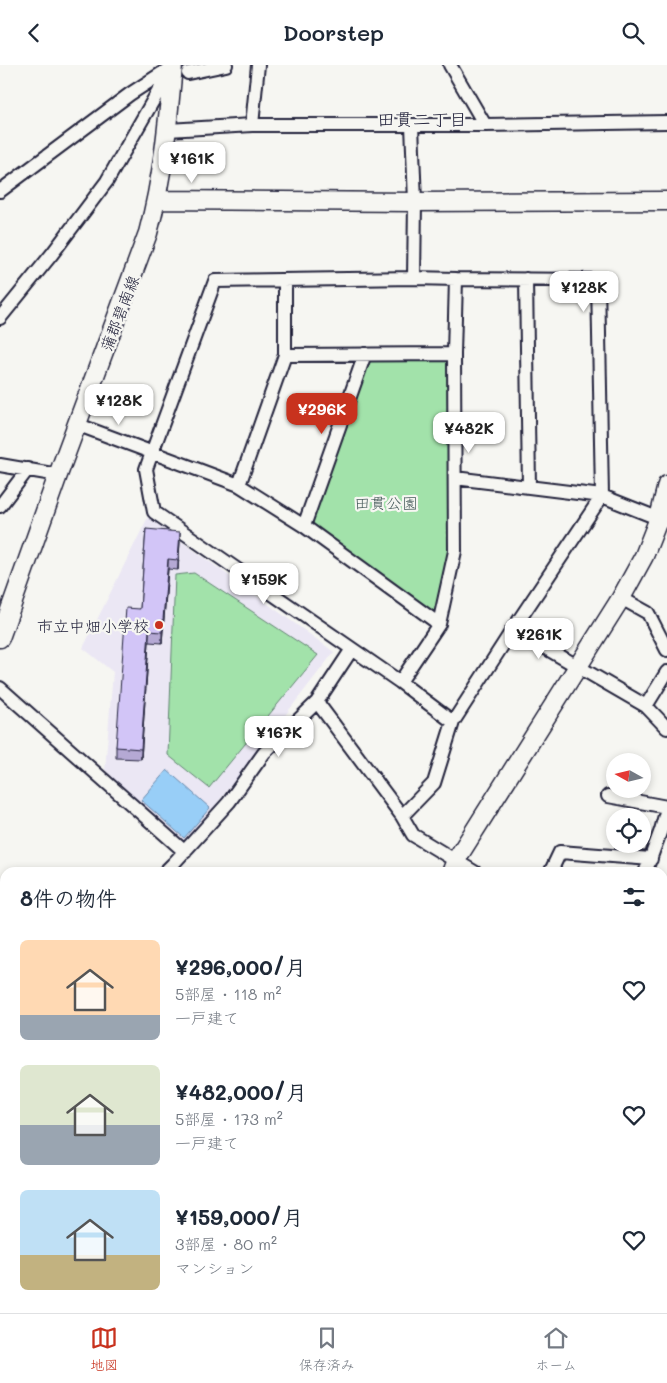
<!DOCTYPE html>
<html lang="ja">
<meta charset="utf-8">
<style>
body{margin:0;font-family:Mali,"Klee One",sans-serif;background:#f2f2f3;color:#1f2937;height:100vh;display:flex;flex-direction:column;font-size:19px;white-space:nowrap}
*{box-sizing:border-box;margin:0}
p{font-size:16px;color:#747a83}
.icon{flex:none;width:28px;height:28px;fill:none;stroke:currentColor;stroke-width:2;stroke-linecap:round;stroke-linejoin:round}
.map{position:relative;flex:1;overflow:hidden}
.drawer{position:absolute;left:0px;top:802px;width:668px;height:446px;display:flex;flex-direction:column;background:#fff;border-radius:15px 15px 0 0;box-shadow:0 2px 8px #0003}
.drawer>*{flex:none}
.needle{width:32px;rotate:278deg}
.buttons{position:absolute;left:606px;top:688px;display:grid;gap:10px}
.buttons a{display:grid;place-items:center;width:45px;height:45px;border-radius:50%;background:#fff;box-shadow:0 2px 8px #0003;font-size:25px}
.price{position:absolute;translate:-50% -42px;padding:0 11px;border-radius:10px;background:#fff;color:#222;font-size:16px;line-height:32px;filter:drop-shadow(0 1px 2px #0008)}
.price::after{content:'';position:absolute;left:50%;top:30px;width:15px;height:11px;margin-left:-8px;background:inherit;clip-path:polygon(0 0,100% 0,50% 100%)}
.price.selected{background:#c8321e;color:#fff}
ul{padding:0;list-style:none}
li{display:flex;align-items:center;gap:15px;height:125px;padding:0 20px}
li span{display:grid;place-items:center;flex:none;width:140px;height:100px;border-radius:8px;color:#555}
li>.icon{margin-inline-start:auto}
span .icon{width:60px;height:60px;fill:#fffc;stroke-width:1}
li b{font-size:21px}
h2{display:flex;justify-content:space-between;align-items:center;height:60px;padding:0 20px;font-size:21px}
header{display:flex;justify-content:space-between;align-items:center;height:65px;padding:0 20px;background:#fff;font-size:22px;font-weight:600}
.menu{display:flex;justify-content:space-around;align-items:center;height:70px;border-top:1px solid #e0e1e3;background:#fff;font-size:14px;color:#747a83}
.menu a{display:grid;justify-items:center;gap:2px}
.menu .selected{color:#c8321e}
.map>svg:first-child{display:block}
.built{fill:#ebe7f4}
.green{fill:#a2e2aa;stroke:#628272}
.water{fill:#98cef7;stroke:#6989ac}
.lines{fill:none;stroke-linecap:round;stroke-linejoin:round}
.street-casing{stroke:#22223b;stroke-width:16}
.secondary-casing{stroke:#22223b;stroke-width:21}
.path{stroke:#22223b;stroke-width:2;stroke-dasharray:4 4;stroke-linecap:butt}
.street{stroke:#f6f6f2;stroke-width:12}
.secondary{stroke:#f6f6f2;stroke-width:18}
.wall{fill:#b5a9d4;stroke:#22223b}
.shaded-wall{fill:#938aad;stroke:#22223b}
.building{fill:#d2c5f7;stroke:#22223b}
.poi-dot{fill:#c8321e;stroke:#f6f6f2;stroke-width:2}
.labels{text-anchor:middle;dominant-baseline:central;stroke-width:4.5;stroke-linejoin:round;paint-order:stroke}
.street-label{font-size:16px;fill:#22223b;stroke:#f6f6f2}
.park-label{font-size:16px;fill:#485c5c;stroke:#f6f6f2}
.poi-label{font-size:16px;fill:#22223b;stroke:#f6f6f2;text-anchor:end}
.neighbourhood-label{font-size:18px;fill:#22223b;stroke:#f6f6f2}
</style>
<header><svg class="icon" aria-label="back" viewBox="0 0 24 24"><path d="M15 5l-7 7 7 7"/></svg>Doorstep<svg class="icon" aria-label="search" viewBox="0 0 24 24"><circle cx="10" cy="10" r="6"/><path d="M15 15l6 6"/></svg></header>
<div class="map">
<svg width="667" height="1248" viewBox="0 0 667 1248">
<rect width="100%" height="100%" fill="#f6f6f2"/>
<filter id="ink" filterUnits="userSpaceOnUse"><feTurbulence type="fractalNoise" baseFrequency=".02" numOctaves="2"/><feDisplacementMap in="SourceGraphic" scale="10" xChannelSelector="R" yChannelSelector="G"/><feConvolveMatrix kernelMatrix="1 2 1 2 8 2 1 2 1" color-interpolation-filters="sRGB"/></filter>
<g filter="url(#ink)">
<!-- built -->
<path class="built" d="M148,452L334,587L184,781L105,705L113,607L83,583Z"/>
<!-- green -->
<path class="green" d="M374,294H445L449,296L450,484L434,550L314,463L313,456L367,298Z
M194,508L318,590L209,723L168,690L175,510Z"/>
<!-- water -->
<path class="water" d="M167,705L210,743L184,773L141,735Z"/>
<g class="lines">
<!-- street casing -->
<g class="street-casing">
<path id="street" d="M450,0L485,60
M188,8L226,0
M252,60L258,0
M412,60L415,137L414,213
M168,65L252,60H485L667,57
M0,126L130,29L170,3
M526,214L529,422
M0,253L52,189L107,116L170,6
M285,290L454,289
M76,359L239,420L304,461L439,559
M0,400L58,410
M455,413L602,431L665,456
M239,420L285,290V215
M0,441L28,404
M304,461L365,289
M621,533L648,548L667,585
M513,564L646,641L667,663
M400,617L439,559L455,486L454,289L456,214
M0,623L185,787
M317,637L402,751L413,770L476,808
M646,641L667,607
M608,731L667,742
M402,751L434,718L453,657L513,564L602,431L598,215L456,214L414,213L215,216L146,404L154,447L400,617L453,657
M164,808L173,799L229,737L264,688L317,637L352,584
M550,808L560,787L651,794
M645,808L661,765L667,743
M662,821L667,823
M662,876L667,865
M662,974L667,969
M0,996L5,998
M662,1113L667,1115
M532,1244L536,1248
M48,1248L51,1244
M400,1248L403,1244
M603,1248L604,1244"/>
</g>
<!-- secondary casing -->
<g class="secondary-casing">
<path id="secondary" d="M157,135L415,137L667,136
M0,573L58,410L148,168C163,113 168,57 173,0
M451,808L456,795L621,533L644,491L659,453L667,420"/>
</g>
<!-- path -->
<path class="path" d="M100,1244L105,1248
M88,1248L89,1244"/>
<!-- street -->
<use href="#street" class="street"/>
<!-- secondary -->
<use href="#secondary" class="secondary"/>
</g>
<!-- wall -->
<path class="wall" d="M146,464L180,477L178,505L168,504L162,578L149,577L141,694L116,693V682L140,544Z"/>
<!-- shaded-wall -->
<path class="shaded-wall" d="M180,467V477L178,505V495Z
M168,494V504L162,578V567Z
M149,566V577L141,694V684Z"/>
<!-- building -->
<path class="building" d="M146,464L180,467L178,495L168,494L162,567L149,566L141,684L116,682L126,543L140,544Z"/>
</g>
<!-- markers -->
<circle class="poi-dot" cx="159" cy="560" r="5"/>
<g class="labels">
<!-- street labels -->
<g class="street-label">
<text transform="translate(119 248) rotate(-69)">蒲郡碧南線</text>
</g>
<!-- park labels -->
<g class="park-label">
<text x="386" y="437">田貫公園</text>
</g>
<!-- poi labels -->
<g class="poi-label">
<text x="149" y="560">市立中畑小学校</text>
</g>
<!-- neighbourhood labels -->
<g class="neighbourhood-label">
<text x="422" y="54">田貫二丁目</text>
</g>
</g>
</svg>
<div class="buttons">
<a><svg class="needle" viewBox="-14 -14 28 28"><path d="M0-13l5 13h-10z" fill="#e53935"/><path d="M0 13l5-13h-10z" fill="#747a83"/></svg></a>
<a><svg class="icon" aria-label="locate" viewBox="0 0 24 24"><circle cx="12" cy="12" r="6"/><path d="M12 2v4M12 18v4M2 12h4M18 12h4"/></svg></a>
</div>
<b class="price" style="left:192px;top:119px">¥161K</b>
<b class="price" style="left:584px;top:248px">¥128K</b>
<b class="price" style="left:119px;top:361px">¥128K</b>
<b class="price selected" style="left:322px;top:370px">¥296K</b>
<b class="price" style="left:469px;top:389px">¥482K</b>
<b class="price" style="left:264px;top:540px">¥159K</b>
<b class="price" style="left:539px;top:595px">¥261K</b>
<b class="price" style="left:279px;top:693px">¥167K</b>
<section class="drawer">
<h2>8件の物件<svg class="icon" aria-label="filters" viewBox="0 0 24 24"><path d="M4 7h16M4 17h16"/><circle cx="9" cy="7" r="2"/><circle cx="15" cy="17" r="2"/></svg></h2>
<ul>
<li><span style="background:linear-gradient(#ffd9b3 75%,#9aa5b1 0)"><svg class="icon" aria-label="home" viewBox="0 0 24 24"><path d="M3 11l9-7 9 7M6 9v11h12V9"/></svg></span><div><b>¥296,000/月</b><p>5部屋 · 118 m²</p><p>一戸建て</p></div><svg class="icon" aria-label="heart" viewBox="0 0 24 24"><path d="M12 20l-8-8c-3-5 5-10 8-4 3-6 11-1 8 4z"/></svg></li>
<li><span style="background:linear-gradient(#dfe7d0 60%,#9aa5b1 0)"><svg class="icon" aria-label="home" viewBox="0 0 24 24"><path d="M3 11l9-7 9 7M6 9v11h12V9"/></svg></span><div><b>¥482,000/月</b><p>5部屋 · 173 m²</p><p>一戸建て</p></div><svg class="icon" aria-label="heart" viewBox="0 0 24 24"><path d="M12 20l-8-8c-3-5 5-10 8-4 3-6 11-1 8 4z"/></svg></li>
<li><span style="background:linear-gradient(#bfe0f5 65%,#c2b280 0)"><svg class="icon" aria-label="home" viewBox="0 0 24 24"><path d="M3 11l9-7 9 7M6 9v11h12V9"/></svg></span><div><b>¥159,000/月</b><p>3部屋 · 80 m²</p><p>マンション</p></div><svg class="icon" aria-label="heart" viewBox="0 0 24 24"><path d="M12 20l-8-8c-3-5 5-10 8-4 3-6 11-1 8 4z"/></svg></li>
</ul>
</section>
</div>
<nav class="menu">
<a class="selected"><svg class="icon" aria-label="map" viewBox="0 0 24 24"><path d="M3 6l6-2 6 2 6-2v14l-6 2-6-2-6 2zM9 4v14M15 6v14"/></svg>地図</a>
<a><svg class="icon" aria-label="saved" viewBox="0 0 24 24"><path d="M7 4h10v16l-5-4-5 4z"/></svg>保存済み</a>
<a><svg class="icon" aria-label="home" viewBox="0 0 24 24"><path d="M3 11l9-7 9 7M6 9v11h12V9"/></svg>ホーム</a>
</nav>
